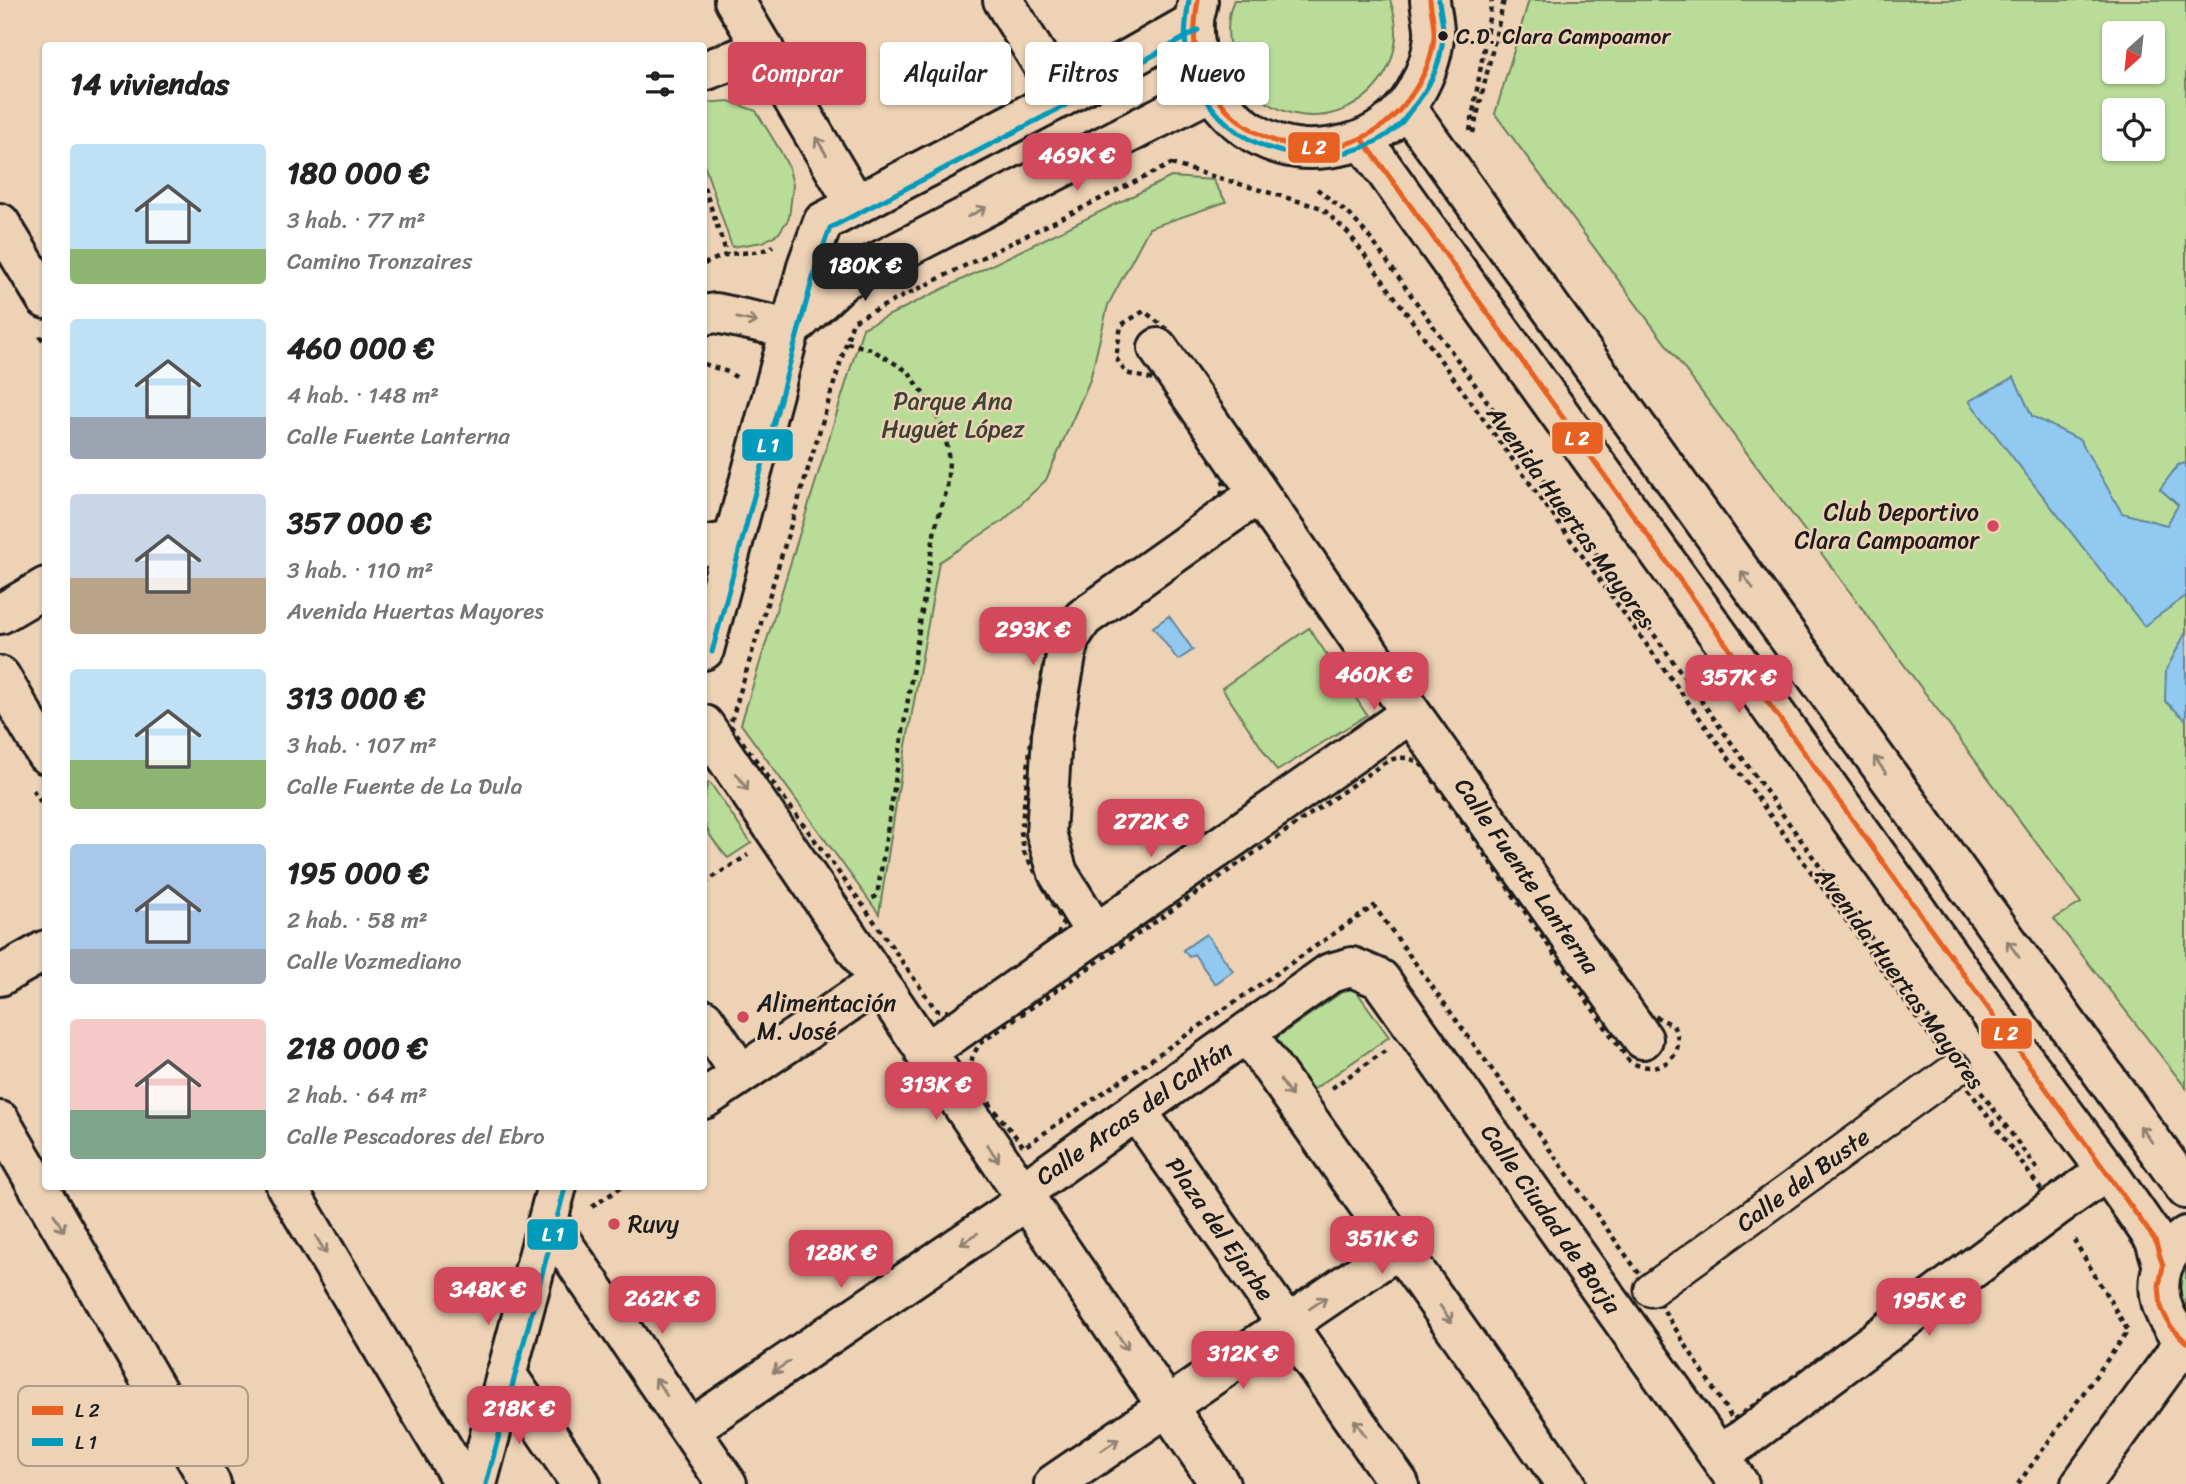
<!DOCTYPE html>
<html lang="es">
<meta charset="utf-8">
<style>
body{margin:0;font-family:Sriracha,sans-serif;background:#f2f2f2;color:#222;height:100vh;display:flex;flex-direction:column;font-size:26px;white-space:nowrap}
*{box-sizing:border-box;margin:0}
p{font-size:23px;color:#767676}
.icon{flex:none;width:38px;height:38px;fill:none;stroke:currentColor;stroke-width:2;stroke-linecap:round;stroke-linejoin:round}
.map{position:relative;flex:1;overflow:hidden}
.side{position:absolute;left:42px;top:42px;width:665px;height:1148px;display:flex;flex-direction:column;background:#fff;border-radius:7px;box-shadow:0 2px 5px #0004}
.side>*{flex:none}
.banner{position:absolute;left:728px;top:42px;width:665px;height:63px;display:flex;gap:14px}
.needle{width:46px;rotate:207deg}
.fabs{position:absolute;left:2102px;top:21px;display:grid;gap:14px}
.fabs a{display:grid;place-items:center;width:63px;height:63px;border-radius:7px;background:#fff;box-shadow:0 2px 5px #0004;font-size:35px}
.price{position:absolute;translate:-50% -60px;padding:0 16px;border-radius:14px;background:#d1495b;color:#fff;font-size:23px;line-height:46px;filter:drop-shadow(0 2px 4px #0008)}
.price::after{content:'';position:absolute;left:50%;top:42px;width:21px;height:16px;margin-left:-10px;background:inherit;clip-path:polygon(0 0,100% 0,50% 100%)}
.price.active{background:#222;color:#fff}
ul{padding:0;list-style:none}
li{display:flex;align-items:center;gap:21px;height:175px;padding:0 28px}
li span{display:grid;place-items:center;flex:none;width:196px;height:140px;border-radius:7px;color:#555}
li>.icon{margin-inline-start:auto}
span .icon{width:84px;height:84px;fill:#fffc;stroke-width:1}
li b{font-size:30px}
h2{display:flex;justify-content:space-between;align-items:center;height:84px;padding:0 28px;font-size:30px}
.chip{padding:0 24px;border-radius:7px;background:#fff;box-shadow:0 2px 5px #0004;font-size:24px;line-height:63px}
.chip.active{background:#d1495b;color:#fff}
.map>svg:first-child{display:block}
.green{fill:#b9dd98;stroke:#6a7c5a;stroke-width:2;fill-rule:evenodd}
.water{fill:#91c9f0;stroke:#62849b;stroke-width:2}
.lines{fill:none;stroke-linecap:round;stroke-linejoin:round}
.pedestrian-casing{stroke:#1c1c1c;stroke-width:37}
.minor-casing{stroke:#1c1c1c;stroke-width:44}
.tertiary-casing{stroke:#1c1c1c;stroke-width:44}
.path{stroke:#1c1c1c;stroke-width:4.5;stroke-dasharray:5 5;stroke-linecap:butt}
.pedestrian{stroke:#eed2b5;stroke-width:32}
.minor{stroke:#eed2b5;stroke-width:38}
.tertiary{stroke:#eed2b5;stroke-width:38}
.bus-1-casing{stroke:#eed2b5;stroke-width:10}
.bus-2-casing{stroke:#eed2b5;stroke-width:10}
.bus-1{stroke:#e76122;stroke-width:5}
.bus-2{stroke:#039bbc;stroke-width:5}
.oneway{stroke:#908070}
.bus-dot{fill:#1c1c1c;stroke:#eed2b5;stroke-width:2.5}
.poi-dot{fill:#d1495b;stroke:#eed2b5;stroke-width:2.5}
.labels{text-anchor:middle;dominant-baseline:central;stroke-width:5;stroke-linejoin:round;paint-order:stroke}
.bus-label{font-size:22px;fill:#1c1c1c;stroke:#eed2b5;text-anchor:start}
.park-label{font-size:24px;fill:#3b4335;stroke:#eed2b5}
.poi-label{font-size:24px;fill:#1c1c1c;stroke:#eed2b5;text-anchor:start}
.street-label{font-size:24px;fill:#1c1c1c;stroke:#eed2b5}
.key{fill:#eed2b5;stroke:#af9b87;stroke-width:2}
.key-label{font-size:19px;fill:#1c1c1c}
.line-badge{stroke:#eed2b5;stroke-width:2.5}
.badge-label{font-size:19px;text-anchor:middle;font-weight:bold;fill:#fff}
</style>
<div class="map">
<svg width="2186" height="1484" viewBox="0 0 2186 1484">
<rect width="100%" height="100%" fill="#eed2b5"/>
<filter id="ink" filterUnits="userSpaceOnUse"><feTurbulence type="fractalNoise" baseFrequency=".0143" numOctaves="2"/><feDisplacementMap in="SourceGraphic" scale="14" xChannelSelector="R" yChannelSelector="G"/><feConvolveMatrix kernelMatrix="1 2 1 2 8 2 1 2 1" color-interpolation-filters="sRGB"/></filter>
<g filter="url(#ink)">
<!-- green -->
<path class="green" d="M1234,0H1390C1421,84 1324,153 1256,94C1244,83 1234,68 1231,53C1227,35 1226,17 1234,0Z
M1529,0H2186V1088L2054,919L2081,903L1495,114ZM2114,33H2152V72H2114ZM2114,110H2152V149H2114Z
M729,101L756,111L781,152L789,168L793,185L789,218L779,233L763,242L732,247L704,164V103Z
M1171,177L1213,180L1226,202L1149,228L1108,305L1090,380L1046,480L1004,520L939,562L898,791L879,914L741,724L863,328Z
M1309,628L1367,715L1277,771L1222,688Z
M708,783L711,784L751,843L728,858C705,833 696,817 708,783Z
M1352,985L1389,1037L1311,1091L1275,1039Z
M2186,1262V1315C2179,1295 2171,1280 2186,1262Z"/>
<!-- water -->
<path class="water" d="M2014,377L2032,416L2080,440L2122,513L2167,525L2178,505L2160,489L2178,465L2186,463V596L2144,626L1969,401Z
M1169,616L1193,650L1178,660L1153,627Z
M2186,632V720L2165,701L2166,670Z
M1206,934L1233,971L1215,984L1194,954L1189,957L1183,950Z"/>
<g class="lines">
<!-- pedestrian casing -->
<g class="pedestrian-casing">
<path id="pedestrian" d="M1651,1290L1956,1069"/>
</g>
<!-- minor casing -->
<g class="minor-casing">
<path id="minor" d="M734,0L856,205
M1003,0L1062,97
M704,71L764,49
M0,223L46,299
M704,315L716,313L791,329
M1158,348L1411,713L1643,1039
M704,546L733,541
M0,614L46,587
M0,676L46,754
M704,725L1220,1484
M1096,934L1058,873L1046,833L1052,735L1069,639L1083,618L1258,494
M0,976L46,950
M704,1019L741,1074
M1247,1033L1566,1484
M925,1053L1411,713
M704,1099L877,983
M1137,1111L1399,1484
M0,1121L211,1484
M286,1186L464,1484
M1020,1194L1330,973L1352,967L1380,979L1739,1484
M548,1222L727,1484
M506,1374L581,1484
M690,1429L1026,1201
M1719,1455L1745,1438L2054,1208L2107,1171
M1054,1484L1399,1248
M2081,1484L2185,1341"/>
</g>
<!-- tertiary casing -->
<g class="tertiary-casing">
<path id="tertiary" d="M1198,1C1197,8 1194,15 1194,22C1191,81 1236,140 1296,148C1314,151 1332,148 1349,144C1377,136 1400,118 1415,93C1425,76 1432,57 1434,37C1435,26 1431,12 1430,0
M1406,107L2186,1189
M1363,140L2006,1035L2107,1171L2155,1240L2163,1266
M791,329L843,280L1211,91
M704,650L808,263L823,222L1062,97L1194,22
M2186,1236C2148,1265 2153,1312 2186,1342
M477,1484L557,1186"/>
</g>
<!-- path -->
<path class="path" d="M1470,131L1492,0
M1473,133L1504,0
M1171,164L1322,208L1350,235L2045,1195L1733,1420L1651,1290L1374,906L1024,1147C1010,1128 967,1083 972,1059C973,1054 977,1049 979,1044L1384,763C1399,755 1412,756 1424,767L1629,1061C1647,1073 1678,1067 1678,1041C1678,1036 1675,1030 1673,1025L1640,1009L1170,332L1144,311L1121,325L1116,358L1126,373L1158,381L1218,465L1224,485L1219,502L1059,612L1046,653L1032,733L1021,832L1024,852L1063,922L1055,943L966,1007C956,1013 947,1012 936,1010L862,904L730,725L853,321Z
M704,187L727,255
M1317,189L1351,216L1371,239L1944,1040
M704,264C711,261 719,257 726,255C742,251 759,255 773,246
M40,336L46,345
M847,343L871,349L909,372L932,407L945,432L949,461L947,489L935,528L877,896L869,900
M704,364L728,372L739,379
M33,790L46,810
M704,883L748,855
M1332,1088L1385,1051
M1981,1092L2040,1173
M592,1207L623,1186
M2018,1484L2128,1331L2074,1240"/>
<!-- pedestrian -->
<use href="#pedestrian" class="pedestrian"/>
<!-- minor -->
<use href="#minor" class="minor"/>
<!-- tertiary -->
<use href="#tertiary" class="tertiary"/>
<!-- bus-1 casing -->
<g class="bus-1-casing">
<path id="bus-1" d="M1198,0C1195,18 1192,40 1197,58C1226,151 1341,181 1404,105C1420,85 1432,63 1434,37C1435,25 1431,12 1430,0
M1363,140L2155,1240L2163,1266L2159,1286L2161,1307L2170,1326L2186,1342"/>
</g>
<!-- bus-2 casing -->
<g class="bus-2-casing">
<path id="bus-2" d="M1189,0C1186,19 1183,40 1188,59C1207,132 1280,170 1351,151C1367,147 1385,138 1398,126C1403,122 1407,115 1411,110C1429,89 1441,64 1443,37C1444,25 1440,12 1439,0
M712,652L816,266L830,228L1066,105L1198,30
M486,1484L565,1188"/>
</g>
<!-- bus-1 -->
<use href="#bus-1" class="bus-1"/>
<!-- bus-2 -->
<use href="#bus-2" class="bus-2"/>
</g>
<!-- one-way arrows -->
<defs><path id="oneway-shaft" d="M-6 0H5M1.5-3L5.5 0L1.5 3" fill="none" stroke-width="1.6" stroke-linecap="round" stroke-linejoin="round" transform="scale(1.75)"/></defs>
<g class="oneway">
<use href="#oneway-shaft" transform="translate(821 146) rotate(-121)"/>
<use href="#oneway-shaft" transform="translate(977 212) rotate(-27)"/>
<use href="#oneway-shaft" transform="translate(747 320) rotate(12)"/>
<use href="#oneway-shaft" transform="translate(1747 580) rotate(-126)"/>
<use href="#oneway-shaft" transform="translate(1880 765) rotate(-126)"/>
<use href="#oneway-shaft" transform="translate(742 782) rotate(56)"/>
<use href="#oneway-shaft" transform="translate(2013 949) rotate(-126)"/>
<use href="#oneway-shaft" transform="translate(1286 1088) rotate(55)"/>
<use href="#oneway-shaft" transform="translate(2146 1134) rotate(-126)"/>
<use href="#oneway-shaft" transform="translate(993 1153) rotate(56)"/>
<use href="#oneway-shaft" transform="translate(59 1223) rotate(60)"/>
<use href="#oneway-shaft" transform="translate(969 1239) rotate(146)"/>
<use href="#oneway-shaft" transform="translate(321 1245) rotate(59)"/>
<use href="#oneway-shaft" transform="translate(1318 1303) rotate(-34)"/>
<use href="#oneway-shaft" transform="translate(1446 1314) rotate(55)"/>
<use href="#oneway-shaft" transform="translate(1122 1341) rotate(56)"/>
<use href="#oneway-shaft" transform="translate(781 1367) rotate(146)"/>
<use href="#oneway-shaft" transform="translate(661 1387) rotate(-124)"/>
<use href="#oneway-shaft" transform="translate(1360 1428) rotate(-125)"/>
<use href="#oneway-shaft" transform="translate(1110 1445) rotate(-34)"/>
</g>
</g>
<!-- markers -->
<circle class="bus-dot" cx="1443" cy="36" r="6"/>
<g class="poi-dot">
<circle cx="1993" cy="526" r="7"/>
<circle cx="743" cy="1017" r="7"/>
<circle cx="614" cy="1224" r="7"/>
</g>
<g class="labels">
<!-- bus labels -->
<g class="bus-label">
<text x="1456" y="36">C.D. Clara Campoamor</text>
</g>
<!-- park labels -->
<g class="park-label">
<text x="953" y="401">Parque Ana<tspan x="953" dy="28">Huguet López</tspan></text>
</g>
<!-- poi labels -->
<g class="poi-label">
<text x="1979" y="512" text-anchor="end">Club Deportivo<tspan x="1979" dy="28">Clara Campoamor</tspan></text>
<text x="757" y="1003">Alimentación<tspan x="757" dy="28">M. José</tspan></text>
<text x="628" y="1224">Ruvy</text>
</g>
<!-- street labels -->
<g class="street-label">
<text transform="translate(1571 517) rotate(54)">Avenida Huertas Mayores</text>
<text transform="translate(1527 876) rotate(55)">Calle Fuente Lanterna</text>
<text transform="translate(1900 978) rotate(54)">Avenida Huertas Mayores</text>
<text transform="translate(1134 1113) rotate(-35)">Calle Arcas del Caltán</text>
<text transform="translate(1803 1180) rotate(-36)">Calle del Buste</text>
<text transform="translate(1551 1219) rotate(55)">Calle Ciudad de Borja</text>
<text transform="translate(1220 1229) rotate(55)">Plaza del Ejarbe</text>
</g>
</g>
<!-- legend -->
<rect x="18" y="1386" width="230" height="80" rx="10" class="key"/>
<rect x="32" y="1406" width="31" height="9" fill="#e76122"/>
<rect x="32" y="1438" width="31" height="8" fill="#039bbc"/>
<g class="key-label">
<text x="75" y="1417">L 2</text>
<text x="75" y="1449">L 1</text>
</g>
<g class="line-badge">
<rect x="1287" y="131" width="54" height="33" rx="7" fill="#e76122"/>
<rect x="1551" y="421" width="53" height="34" rx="7" fill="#e76122"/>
<rect x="741" y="428" width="53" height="34" rx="7" fill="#039bbc"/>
<rect x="1980" y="1017" width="53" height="33" rx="7" fill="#e76122"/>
<rect x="526" y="1218" width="53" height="33" rx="7" fill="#039bbc"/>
</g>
<g class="badge-label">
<text x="1314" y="154">L 2</text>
<text x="1577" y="445">L 2</text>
<text x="768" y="452">L 1</text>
<text x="2006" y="1040">L 2</text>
<text x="553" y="1241">L 1</text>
</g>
</svg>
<div class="fabs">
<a><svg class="needle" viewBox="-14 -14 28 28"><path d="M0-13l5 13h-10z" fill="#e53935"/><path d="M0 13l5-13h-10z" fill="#767676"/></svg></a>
<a><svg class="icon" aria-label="locate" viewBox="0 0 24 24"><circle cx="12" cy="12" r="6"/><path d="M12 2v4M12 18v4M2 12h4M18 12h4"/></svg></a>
</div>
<b class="price" style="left:1077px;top:193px">469K €</b>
<b class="price active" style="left:865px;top:303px">180K €</b>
<b class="price" style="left:1033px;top:667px">293K €</b>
<b class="price" style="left:1374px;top:712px">460K €</b>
<b class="price" style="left:1739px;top:715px">357K €</b>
<b class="price" style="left:1151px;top:859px">272K €</b>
<b class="price" style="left:936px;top:1122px">313K €</b>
<b class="price" style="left:1382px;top:1276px">351K €</b>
<b class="price" style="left:841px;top:1290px">128K €</b>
<b class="price" style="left:488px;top:1327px">348K €</b>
<b class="price" style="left:662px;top:1336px">262K €</b>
<b class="price" style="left:1929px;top:1338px">195K €</b>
<b class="price" style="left:1243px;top:1391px">312K €</b>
<b class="price" style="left:519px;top:1446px">218K €</b>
<div class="banner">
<a class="chip active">Comprar</a>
<a class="chip">Alquilar</a>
<a class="chip">Filtros</a>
<a class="chip">Nuevo</a>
</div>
<section class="side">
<h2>14 viviendas<svg class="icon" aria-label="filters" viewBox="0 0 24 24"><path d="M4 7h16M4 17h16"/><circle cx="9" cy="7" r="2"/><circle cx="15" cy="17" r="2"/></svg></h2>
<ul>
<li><span style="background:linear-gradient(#bfe0f5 75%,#8fb573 0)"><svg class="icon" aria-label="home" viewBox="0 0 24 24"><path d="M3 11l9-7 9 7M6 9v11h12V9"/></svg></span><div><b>180 000 €</b><p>3 hab. · 77 m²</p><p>Camino Tronzaires</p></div></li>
<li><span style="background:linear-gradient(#bfe0f5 70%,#9aa5b1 0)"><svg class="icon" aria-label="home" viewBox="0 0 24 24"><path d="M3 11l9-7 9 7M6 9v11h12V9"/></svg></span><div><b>460 000 €</b><p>4 hab. · 148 m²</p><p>Calle Fuente Lanterna</p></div></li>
<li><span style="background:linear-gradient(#c9d6e8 60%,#b9a48a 0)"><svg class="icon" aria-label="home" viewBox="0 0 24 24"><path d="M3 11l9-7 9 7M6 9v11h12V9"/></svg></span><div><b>357 000 €</b><p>3 hab. · 110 m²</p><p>Avenida Huertas Mayores</p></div></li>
<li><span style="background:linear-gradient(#bfe0f5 65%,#8fb573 0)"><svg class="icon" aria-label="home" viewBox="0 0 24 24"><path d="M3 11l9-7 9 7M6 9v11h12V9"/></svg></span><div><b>313 000 €</b><p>3 hab. · 107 m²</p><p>Calle Fuente de La Dula</p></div></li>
<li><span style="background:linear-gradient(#a9c7e8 75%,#9aa5b1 0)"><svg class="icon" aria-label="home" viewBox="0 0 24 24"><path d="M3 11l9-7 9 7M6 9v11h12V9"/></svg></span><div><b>195 000 €</b><p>2 hab. · 58 m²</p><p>Calle Vozmediano</p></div></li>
<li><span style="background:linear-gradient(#f6c9c9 65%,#7fa58c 0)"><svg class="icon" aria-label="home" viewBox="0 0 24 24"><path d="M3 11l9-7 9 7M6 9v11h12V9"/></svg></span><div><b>218 000 €</b><p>2 hab. · 64 m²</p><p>Calle Pescadores del Ebro</p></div></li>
</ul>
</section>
</div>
